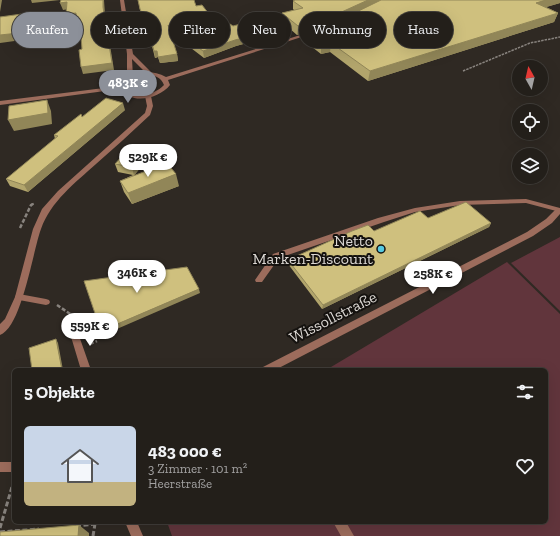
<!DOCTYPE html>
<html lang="de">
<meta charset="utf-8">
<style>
body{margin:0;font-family:"Zilla Slab",serif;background:#2b2723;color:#f1f3f6;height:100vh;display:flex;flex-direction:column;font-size:15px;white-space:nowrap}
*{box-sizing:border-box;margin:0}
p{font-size:13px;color:#a3a2a2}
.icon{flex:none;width:22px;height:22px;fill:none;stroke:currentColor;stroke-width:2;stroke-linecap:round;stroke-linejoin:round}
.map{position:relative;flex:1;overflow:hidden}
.sheet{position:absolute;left:12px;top:368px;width:536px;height:156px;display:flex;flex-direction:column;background:#231f1a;border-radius:6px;box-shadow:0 4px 16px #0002,0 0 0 1px #403d39}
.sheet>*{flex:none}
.top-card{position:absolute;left:12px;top:12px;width:536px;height:36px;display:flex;gap:8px}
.needle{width:26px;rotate:352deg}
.tools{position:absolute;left:512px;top:60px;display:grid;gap:8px}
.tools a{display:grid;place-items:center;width:36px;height:36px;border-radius:50%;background:#231f1a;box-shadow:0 4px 16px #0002,0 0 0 1px #403d39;font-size:20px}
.price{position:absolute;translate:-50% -34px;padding:0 9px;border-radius:14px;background:#fff;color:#222;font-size:13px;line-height:26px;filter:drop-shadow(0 1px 2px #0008)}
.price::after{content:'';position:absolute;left:50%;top:24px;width:12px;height:9px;margin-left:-6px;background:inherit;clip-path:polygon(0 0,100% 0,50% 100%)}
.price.current{background:#8c9099;color:#fff}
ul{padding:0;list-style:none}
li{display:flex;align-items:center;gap:12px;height:100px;padding:0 12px}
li+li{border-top:1px solid #403d39}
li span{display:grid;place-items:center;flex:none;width:112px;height:80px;border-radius:6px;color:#555}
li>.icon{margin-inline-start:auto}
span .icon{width:48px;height:48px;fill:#fffc;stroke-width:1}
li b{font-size:17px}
h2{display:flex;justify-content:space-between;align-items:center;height:48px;padding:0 12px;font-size:17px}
.chip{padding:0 14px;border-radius:18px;background:#231f1a;box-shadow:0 4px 16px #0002,0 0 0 1px #403d39;font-size:14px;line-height:36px}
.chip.current{background:#8c9099;color:#fff}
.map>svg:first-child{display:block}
.green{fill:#61353c}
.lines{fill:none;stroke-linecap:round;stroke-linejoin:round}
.path-far3{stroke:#88837e;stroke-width:1.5;stroke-dasharray:2.5 1;stroke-linecap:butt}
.path-far2{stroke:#88837e;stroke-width:2;stroke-dasharray:3 1.5;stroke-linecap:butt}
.path-far1{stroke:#88837e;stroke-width:2.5;stroke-dasharray:4 2;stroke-linecap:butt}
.path{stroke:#88837e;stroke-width:3;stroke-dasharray:5 2.5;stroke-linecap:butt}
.service{fill:#9c6c5c;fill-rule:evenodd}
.minor{fill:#9c6c5c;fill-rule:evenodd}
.tertiary{fill:#9c6c5c;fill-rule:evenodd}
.wall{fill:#b2a56c}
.shaded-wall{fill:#918658}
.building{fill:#cfc07e;stroke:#918658}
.poi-dot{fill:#56c9e0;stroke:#15120f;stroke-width:1.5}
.labels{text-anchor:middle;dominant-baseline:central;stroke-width:4;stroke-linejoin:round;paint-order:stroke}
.poi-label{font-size:16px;fill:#ddd9d5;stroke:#15120f;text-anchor:end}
.street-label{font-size:16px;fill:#ddd9d5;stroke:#15120f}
</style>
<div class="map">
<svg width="560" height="536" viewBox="0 0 560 536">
<rect width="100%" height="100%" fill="#2f2923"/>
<!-- green -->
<path class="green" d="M145,79L155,81L156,86C150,92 141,93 134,89L133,85L138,81Z
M560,237V311L511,263Z
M507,262L560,314V536H172L167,522H546V370H326Z"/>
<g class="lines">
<!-- path-far3 -->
<path class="path-far3" d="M463,71L530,43L560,37"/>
<!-- path-far2 -->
<path class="path-far2" d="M31,205L35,203"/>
<!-- path-far1 -->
<path class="path-far1" d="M20,228L31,205L33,204
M57,305L76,318
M90,344L97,341"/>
<!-- path -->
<path class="path" d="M76,526L95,524L99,522
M0,528L14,480
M0,532L39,529
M93,536L95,524"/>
<!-- service -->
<path class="service" d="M526,199L560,208V212L526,203L460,205L415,212L384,222L279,258L262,282H256L255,280L273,254L378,218L415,208L460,201Z
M19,294L46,299L49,300L50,302L49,304L46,305L19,300L16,299L15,297L16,295Z
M333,522H346L354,536H341Z"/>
<!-- minor -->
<path class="minor" d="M120,0H124L133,54L151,72V74H147L132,59L133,77L130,79L127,77V54Z
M148,94L151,96L153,106L150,115C132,132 114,148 96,164C75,183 51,201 41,229C33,250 22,327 0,335V324L5,319L15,297L33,229L42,209L58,191L145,113L147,106L145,96Z
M557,208H560V214L552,223L533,236L275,370H261L263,367L527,232L546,219Z
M73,326L76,327L77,330L91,370H81L69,330L70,327Z
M0,462H14V472H0Z
M125,522H137L143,536H131Z"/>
<!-- tertiary -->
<path class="tertiary" d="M310,32L314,33L168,80L170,85C159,99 131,105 120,89L0,105V101L120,86C122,82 124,78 128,76C140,70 155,71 166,77ZM146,75C154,75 161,77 164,85C155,95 134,100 125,87C130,78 136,77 146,75Z"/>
</g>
<!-- wall -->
<path class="wall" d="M138,0L196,6L219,27L233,26L273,30V36L236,46L204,58L170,32L177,54L178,61L160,63L158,57L155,58L152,46L151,47L146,26L141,15Z
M293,1L560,3L546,7L558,13L554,22L368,81L330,52L321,54L303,40V33L297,35L282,22V13L294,10L293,9Z
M125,110L28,192L10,186L6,179L55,139L54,135L82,117Z
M148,158L134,175L179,186L132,204L124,192L120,181L133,175L118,172L115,164Z
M428,218L491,223L489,227L322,309L288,264V260L374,231Z"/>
<!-- shaded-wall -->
<path class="shaded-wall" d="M0,0H2L0,12Z
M31,0H60L32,3Z
M103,0H104L105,14L114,70L83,74L81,67L103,7Z
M368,0H384L334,24L303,31V33L297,35L298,26Z
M546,0H560V3L533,11L536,3Z
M67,2L69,9L63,10L60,3Z
M76,13L78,20L68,21L66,14Z
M558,13L554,22L368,81L370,71Z
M22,14L24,21L22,40L0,43V35Z
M76,24H80L82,31L78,32Z
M273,30V36L236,46L204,58L203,51L235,40Z
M150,40H151L152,46L151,47Z
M331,43L330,52L321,54V45Z
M154,51H157L158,57L155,58Z
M177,54L178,61L160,63L158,57Z
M47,100L51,111L52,124L14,131L8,120Z
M123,103L125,110L28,192L24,185Z
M146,150L148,158L134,176L132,167Z
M176,174L179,186L132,204L128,193Z
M491,223L489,227L322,309L323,305Z
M199,289L200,293L103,335L101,331Z
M56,339L58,343L63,370H62Z
M79,525L89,533V536H78Z"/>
<!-- building -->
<path class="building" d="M61,0H103V7L112,63L81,67L79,50L82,49L80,24H76V13L66,14L67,2L60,3Z
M138,0H194L196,6L202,5L219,27L230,24L233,26L260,19L273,30L235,40L203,51L168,25L177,54L158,57L157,51H154L151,40H150L145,20L140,9Z
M295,0H368L335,15L298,26L282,13L303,8L293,1Z
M381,0H546L536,3L558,13L370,71L331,43L321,45L303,31L340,20Z
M22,14L19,33L0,35V17Z
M106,98L123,103L24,185L6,179L58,136L54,135L81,114L82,117Z
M47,100L48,113L8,120L9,106Z
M130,147L146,150L132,167L115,164Z
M167,163L176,174L128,193L120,181Z
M466,202L491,223L323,305L288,260L352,231L368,225L374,231L420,211L428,218Z
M187,267L199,289L101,331L84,281Z
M56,339L62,370H32L29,348Z
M79,525L78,536H0V532Z"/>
<!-- markers -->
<circle class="poi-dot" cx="381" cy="249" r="4"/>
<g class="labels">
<!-- poi labels -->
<g class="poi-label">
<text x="373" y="240">Netto<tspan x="373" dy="18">Marken-Discount</tspan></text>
</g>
<!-- street labels -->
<g class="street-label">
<text transform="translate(333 317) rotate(-27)">Wissollstraße</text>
</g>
</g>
</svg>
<div class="tools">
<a><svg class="needle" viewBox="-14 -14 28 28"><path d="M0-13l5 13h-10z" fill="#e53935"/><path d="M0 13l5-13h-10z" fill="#a3a2a2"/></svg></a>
<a><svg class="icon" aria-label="locate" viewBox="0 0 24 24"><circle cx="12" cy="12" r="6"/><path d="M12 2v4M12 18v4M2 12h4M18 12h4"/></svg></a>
<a><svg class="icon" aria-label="layers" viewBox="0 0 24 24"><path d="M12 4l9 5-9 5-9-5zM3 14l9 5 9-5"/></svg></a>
</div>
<b class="price current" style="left:128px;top:104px">483K €</b>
<b class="price" style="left:148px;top:178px">529K €</b>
<b class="price" style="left:137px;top:294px">346K €</b>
<b class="price" style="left:433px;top:295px">258K €</b>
<b class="price" style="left:90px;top:347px">559K €</b>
<div class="top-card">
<a class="chip current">Kaufen</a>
<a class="chip">Mieten</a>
<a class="chip">Filter</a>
<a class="chip">Neu</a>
<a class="chip">Wohnung</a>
<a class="chip">Haus</a>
</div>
<section class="sheet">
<h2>5 Objekte<svg class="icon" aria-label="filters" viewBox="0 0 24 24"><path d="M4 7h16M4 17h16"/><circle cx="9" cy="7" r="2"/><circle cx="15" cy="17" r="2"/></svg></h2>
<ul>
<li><span style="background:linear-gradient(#c9d6e8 70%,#c2b280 0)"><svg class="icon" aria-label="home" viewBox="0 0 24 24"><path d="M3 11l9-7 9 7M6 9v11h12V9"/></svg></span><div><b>483 000 €</b><p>3 Zimmer · 101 m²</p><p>Heerstraße</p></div><svg class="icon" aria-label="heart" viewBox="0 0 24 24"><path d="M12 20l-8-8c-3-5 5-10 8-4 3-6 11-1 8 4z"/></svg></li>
</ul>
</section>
</div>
